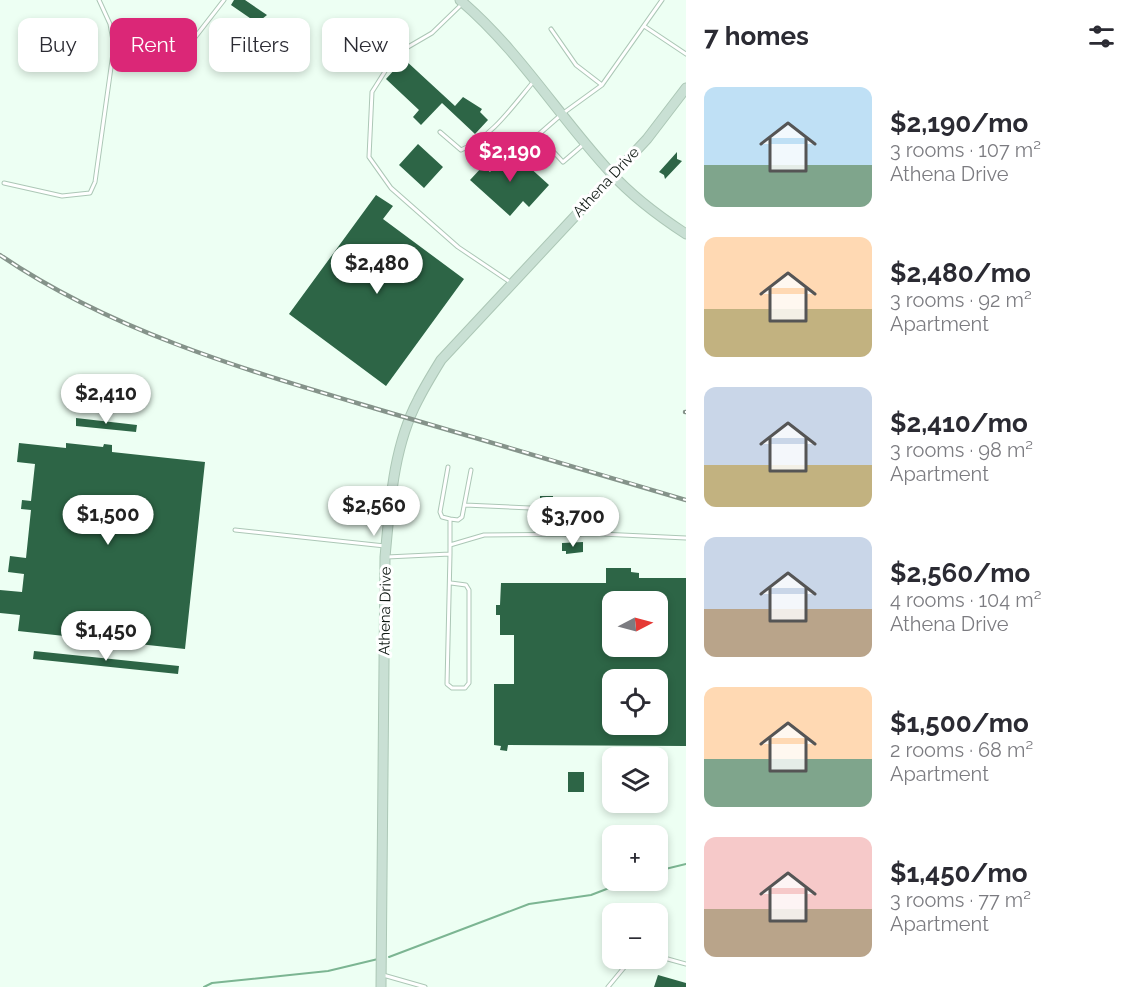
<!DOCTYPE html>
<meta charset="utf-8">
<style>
body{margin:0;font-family:Raleway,sans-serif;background:#f7f7f7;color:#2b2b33;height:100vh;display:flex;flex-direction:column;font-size:22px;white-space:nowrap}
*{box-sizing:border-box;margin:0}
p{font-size:20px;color:#7c7c81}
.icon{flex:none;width:33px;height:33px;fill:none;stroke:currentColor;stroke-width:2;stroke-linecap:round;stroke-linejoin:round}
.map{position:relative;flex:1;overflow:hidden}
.sheet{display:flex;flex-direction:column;background:#fff;width:450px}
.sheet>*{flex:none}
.top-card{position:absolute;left:18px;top:18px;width:570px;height:54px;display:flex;gap:12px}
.needle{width:39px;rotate:84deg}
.buttons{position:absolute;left:602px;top:591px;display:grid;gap:12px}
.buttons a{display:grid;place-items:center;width:66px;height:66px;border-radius:12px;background:#fff;box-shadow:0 3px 9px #0003;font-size:30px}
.price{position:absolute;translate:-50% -51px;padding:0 14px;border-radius:21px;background:#fff;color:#222;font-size:20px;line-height:39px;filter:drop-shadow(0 2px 3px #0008)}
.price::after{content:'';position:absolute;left:50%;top:36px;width:18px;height:14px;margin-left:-9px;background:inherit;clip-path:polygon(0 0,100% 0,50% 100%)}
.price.selected{background:#db2777;color:#fff}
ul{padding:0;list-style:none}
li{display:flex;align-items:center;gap:18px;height:150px;padding:0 18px}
li span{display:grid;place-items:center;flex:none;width:168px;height:120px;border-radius:12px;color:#555}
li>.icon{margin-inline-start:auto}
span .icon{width:72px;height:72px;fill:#fffc;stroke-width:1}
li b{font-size:26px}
h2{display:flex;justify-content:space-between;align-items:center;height:72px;padding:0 18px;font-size:26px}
.chip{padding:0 21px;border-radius:12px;background:#fff;box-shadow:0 3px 9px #0003;font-size:21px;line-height:54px}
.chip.selected{background:#db2777;color:#fff}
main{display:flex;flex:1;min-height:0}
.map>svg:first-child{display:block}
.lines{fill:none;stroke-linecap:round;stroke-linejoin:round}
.stream{stroke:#7cb592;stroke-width:2}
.building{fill:#2d6546;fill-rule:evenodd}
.lane-casing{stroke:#acc7b6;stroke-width:5}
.secondary-casing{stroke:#acc7b6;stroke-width:11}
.lane{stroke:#fff;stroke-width:3}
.secondary{stroke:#c9e0d4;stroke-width:9}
.rail-casing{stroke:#85938a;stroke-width:4.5}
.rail{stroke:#fff;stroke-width:2;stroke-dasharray:7;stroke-linecap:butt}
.labels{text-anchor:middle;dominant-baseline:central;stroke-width:6;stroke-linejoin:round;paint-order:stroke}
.street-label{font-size:15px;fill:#0f1913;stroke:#fff}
</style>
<main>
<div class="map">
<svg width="686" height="987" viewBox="0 0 686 987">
<rect width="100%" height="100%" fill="#edfff3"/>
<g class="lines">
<!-- stream -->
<path class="stream" d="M657,871L686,864
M389,957L529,904L591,895L630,880
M204,987L212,983L328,971L378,959"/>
</g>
<!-- building -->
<path class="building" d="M234,0H245L267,15L257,23L231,5Z
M404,59L455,106L463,97L482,109L480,112L488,120L475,134L442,103L421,125L413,117L419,110L386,79Z
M418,144L443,167L424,188L399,165Z
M512,147L519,153L517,156L549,185L529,207L523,201L510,216L470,180L483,166L490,172Z
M677,152V159L682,161L665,179L664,175L659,172Z
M376,195L393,206L383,219L464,279L386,386L289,314Z
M76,418L137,425L136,432L76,426Z
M19,443L66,448V443L103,447L104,444L112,445V452L205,462L185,649L120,642L119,646L110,645L111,641L18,631L20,615L0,613V590L22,592L24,574L8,572L10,556L26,558L31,510L21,509L22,500L31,501L35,464L17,462Z
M540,496H553V505H540Z
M583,542V552L566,554V551H562V543Z
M606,568H631V572L639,573V578H686V746L508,745L507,751L500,750L501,746L494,745V684H514V635H500V615H496V605H500L501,583H606ZM612,602H657V646H612ZM612,680H657V724H612Z
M34,651L179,666L178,674L33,659Z
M568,772H584V792H568Z
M658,975L686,983V987H654Z"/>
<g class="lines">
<!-- lane casing -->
<g class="lane-casing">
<path id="lane" d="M462,4L432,33L396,54L372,92L369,157L391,188L458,247L510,282
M644,26L686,54
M551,29L576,65L602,85
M193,40L224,0
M440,132L461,150C492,137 512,107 534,81
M584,144L563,162L538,135L562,114L602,85L662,0
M4,183L62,196L90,193L95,182L114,46L110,24L99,0
M448,467L440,512L442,517L450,519
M235,530L385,546
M601,534L686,538
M450,545L484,535L600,534L601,515L596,511L465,505
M450,554V519L458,520L462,517L471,470
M387,557L450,554L447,684L452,688H465L469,683V590L466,585L451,583
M657,956L686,964
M383,975L425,987
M608,987L627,964L636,958"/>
</g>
<!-- secondary casing -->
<g class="secondary-casing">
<path id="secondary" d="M460,0C519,50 559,117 611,173C632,196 660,217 686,234
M381,987L385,557C390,505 393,447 418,400C425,386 433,373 441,360L647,139L686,88"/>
</g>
<!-- lane -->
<use href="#lane" class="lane"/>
<!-- secondary -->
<use href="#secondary" class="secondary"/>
<!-- rail casing -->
<g class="rail-casing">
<path id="rail" d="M0,255C113,332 246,370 377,409C480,439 583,469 686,500
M685,412H686"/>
</g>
<!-- rail -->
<use href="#rail" class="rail"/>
</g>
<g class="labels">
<!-- street labels -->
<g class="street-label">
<text transform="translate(606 182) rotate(-47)">Athena Drive</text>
<text transform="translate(385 611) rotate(-89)">Athena Drive</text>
</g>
</g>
</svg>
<div class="buttons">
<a><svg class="needle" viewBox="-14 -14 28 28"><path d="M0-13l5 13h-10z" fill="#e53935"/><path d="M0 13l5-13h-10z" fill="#7c7c81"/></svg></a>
<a><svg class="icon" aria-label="locate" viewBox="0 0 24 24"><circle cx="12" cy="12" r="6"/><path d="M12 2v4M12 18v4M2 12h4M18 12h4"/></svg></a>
<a><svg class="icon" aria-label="layers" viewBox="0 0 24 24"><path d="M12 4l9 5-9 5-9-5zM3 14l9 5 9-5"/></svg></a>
<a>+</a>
<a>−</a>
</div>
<b class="price selected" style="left:510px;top:183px">$2,190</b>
<b class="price" style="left:377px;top:295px">$2,480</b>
<b class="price" style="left:106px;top:425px">$2,410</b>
<b class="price" style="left:374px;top:537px">$2,560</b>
<b class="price" style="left:108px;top:546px">$1,500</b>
<b class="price" style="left:573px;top:548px">$3,700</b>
<b class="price" style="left:106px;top:662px">$1,450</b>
<div class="top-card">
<a class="chip">Buy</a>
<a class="chip selected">Rent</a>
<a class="chip">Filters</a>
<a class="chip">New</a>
</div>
</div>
<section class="sheet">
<h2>7 homes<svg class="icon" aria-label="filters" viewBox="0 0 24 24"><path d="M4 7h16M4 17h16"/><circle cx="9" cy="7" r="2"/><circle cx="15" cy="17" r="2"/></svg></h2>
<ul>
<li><span style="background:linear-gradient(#bfe0f5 65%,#7fa58c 0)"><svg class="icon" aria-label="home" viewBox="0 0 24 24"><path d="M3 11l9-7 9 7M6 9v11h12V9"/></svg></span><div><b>$2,190/mo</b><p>3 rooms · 107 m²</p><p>Athena Drive</p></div></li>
<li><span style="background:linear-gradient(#ffd9b3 60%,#c2b280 0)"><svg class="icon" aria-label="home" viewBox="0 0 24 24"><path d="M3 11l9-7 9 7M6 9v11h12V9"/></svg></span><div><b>$2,480/mo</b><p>3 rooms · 92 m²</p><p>Apartment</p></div></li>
<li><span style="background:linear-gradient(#c9d6e8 65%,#c2b280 0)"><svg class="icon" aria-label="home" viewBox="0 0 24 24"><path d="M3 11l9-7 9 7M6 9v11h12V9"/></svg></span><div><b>$2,410/mo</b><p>3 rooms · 98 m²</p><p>Apartment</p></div></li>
<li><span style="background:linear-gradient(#c9d6e8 60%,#b9a48a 0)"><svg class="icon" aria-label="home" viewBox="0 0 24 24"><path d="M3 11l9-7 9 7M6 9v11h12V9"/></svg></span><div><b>$2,560/mo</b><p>4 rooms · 104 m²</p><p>Athena Drive</p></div></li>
<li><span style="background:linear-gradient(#ffd9b3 60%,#7fa58c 0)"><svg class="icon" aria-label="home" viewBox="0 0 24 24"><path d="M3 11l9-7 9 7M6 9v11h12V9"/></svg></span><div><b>$1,500/mo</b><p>2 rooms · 68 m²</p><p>Apartment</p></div></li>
<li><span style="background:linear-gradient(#f6c9c9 60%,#b9a48a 0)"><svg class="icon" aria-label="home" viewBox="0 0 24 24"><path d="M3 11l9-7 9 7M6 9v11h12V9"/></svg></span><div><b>$1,450/mo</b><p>3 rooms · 77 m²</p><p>Apartment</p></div></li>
</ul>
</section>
</main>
